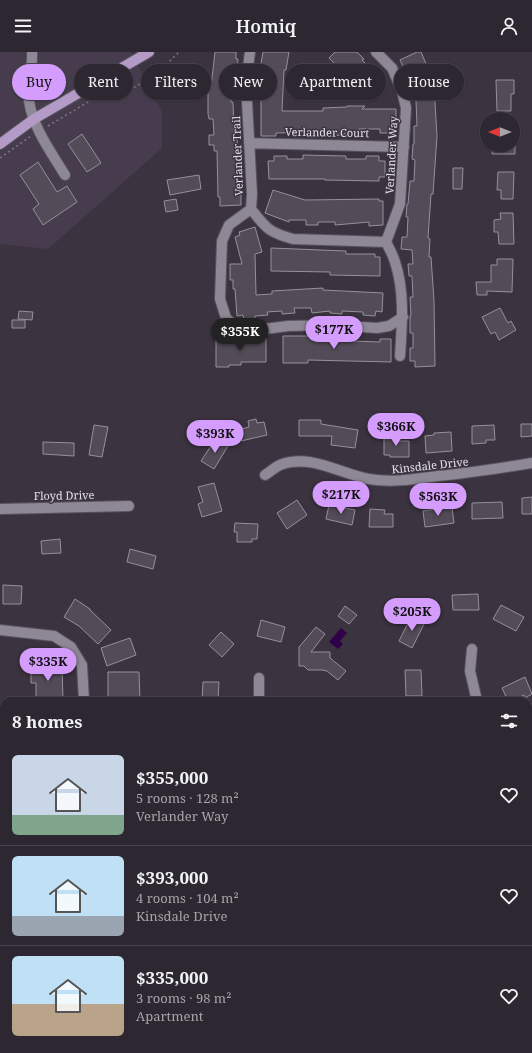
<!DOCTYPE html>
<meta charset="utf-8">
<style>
body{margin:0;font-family:"Noto Serif",serif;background:#38333c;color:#f1f3f6;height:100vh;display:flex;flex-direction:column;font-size:15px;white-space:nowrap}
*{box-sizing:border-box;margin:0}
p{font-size:13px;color:#a6a5ab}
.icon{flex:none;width:22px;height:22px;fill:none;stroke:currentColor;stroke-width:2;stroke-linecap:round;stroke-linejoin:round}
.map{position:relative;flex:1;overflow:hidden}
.drawer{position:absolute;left:0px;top:645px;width:532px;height:356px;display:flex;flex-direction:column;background:#2c2730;border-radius:12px 12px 0 0;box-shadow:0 1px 3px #0004,0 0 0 1px #48444c}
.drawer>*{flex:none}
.top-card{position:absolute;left:12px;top:12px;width:508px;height:36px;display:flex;gap:8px}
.needle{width:26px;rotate:270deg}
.fabs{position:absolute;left:480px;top:60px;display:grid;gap:8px}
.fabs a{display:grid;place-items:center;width:40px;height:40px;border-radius:50%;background:#2c2730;box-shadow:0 1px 3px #0004,0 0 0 1px #48444c;font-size:20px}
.price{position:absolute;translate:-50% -34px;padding:0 9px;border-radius:14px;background:#d49cfc;color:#111;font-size:13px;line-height:26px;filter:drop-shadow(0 1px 2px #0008)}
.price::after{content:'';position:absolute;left:50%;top:24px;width:12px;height:9px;margin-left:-6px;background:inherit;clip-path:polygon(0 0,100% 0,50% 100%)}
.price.current{background:#222;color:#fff}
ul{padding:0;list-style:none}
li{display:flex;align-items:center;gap:12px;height:100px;padding:0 12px}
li+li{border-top:1px solid #48444c}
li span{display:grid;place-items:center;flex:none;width:112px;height:80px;border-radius:6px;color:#555}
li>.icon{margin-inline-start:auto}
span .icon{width:48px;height:48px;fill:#fffc;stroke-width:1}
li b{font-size:17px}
h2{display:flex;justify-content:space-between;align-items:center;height:48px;padding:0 12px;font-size:17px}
.tag{padding:0 14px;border-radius:18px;background:#2c2730;box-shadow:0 1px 3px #0004,0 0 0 1px #48444c;font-size:14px;line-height:36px}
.tag.current{background:#d49cfc;color:#111}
header{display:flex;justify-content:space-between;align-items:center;height:52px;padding:0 12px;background:#2c2730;font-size:18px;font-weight:600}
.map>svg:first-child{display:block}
.built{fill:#463c4d}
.green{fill:#6a4981}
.water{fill:#300048}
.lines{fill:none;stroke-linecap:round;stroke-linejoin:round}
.stream{stroke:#300048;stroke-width:3}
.building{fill:#534c58;stroke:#968f9c}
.minor-casing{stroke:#58535c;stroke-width:12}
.major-casing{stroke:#58535c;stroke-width:12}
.path{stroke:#7d7781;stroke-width:1.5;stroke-dasharray:2 3;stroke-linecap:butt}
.minor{stroke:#8e8795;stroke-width:10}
.major{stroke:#b49bc7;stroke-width:10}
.labels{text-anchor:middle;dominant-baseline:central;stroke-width:3;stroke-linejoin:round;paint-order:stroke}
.street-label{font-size:11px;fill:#e4e0e7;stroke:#3b3440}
</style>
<header><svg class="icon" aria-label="menu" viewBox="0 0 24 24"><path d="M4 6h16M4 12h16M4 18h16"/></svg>Homiq<svg class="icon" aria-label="person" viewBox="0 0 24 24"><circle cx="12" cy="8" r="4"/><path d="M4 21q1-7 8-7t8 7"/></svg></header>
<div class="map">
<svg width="532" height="1001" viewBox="0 0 532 1001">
<rect width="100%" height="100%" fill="#3b3440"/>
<!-- built -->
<path class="built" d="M0,0H131L162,60V96L48,197L0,192Z"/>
<!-- green -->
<path class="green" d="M532,742V923H528V745Z
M36,997H416V1001H116Z"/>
<!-- water -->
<path class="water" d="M341,576L347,581L340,589L343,592L338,597L329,590Z"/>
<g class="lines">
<!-- stream -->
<path class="stream" d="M0,864L4,868
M291,997L297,1001"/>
</g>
<!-- building -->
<path class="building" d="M215,0H236V7H238L237,20L231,19L230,35L231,50H233L234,86H237L238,104H240V120H237V142H241V153L220,154V145H218L217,99H214V93H209V83H214L213,67H209L208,62V35H211Z
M263,0H289L286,18H284L282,59H323V56L347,55V54H365L362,57H396V81H380V77H359V82H341V83L329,84V80L276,81V84H261V47H254L255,35H259L260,17Z
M335,0H357L364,7L362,8L386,31L370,48L329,6Z
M417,0H421L430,21L410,30L400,8Z
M496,28H514V42H511V59H497Z
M434,34L437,84L433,142H431L428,186L430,187L429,205H431L434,249L435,314L415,315V309H410V296H413V281H410V264H411L410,245H413L412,224H409L408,212H413L412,198L401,197L402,185H407L408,165H406L407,152H408L410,129H414L415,108L412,107L413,92H414V74H417L416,48H411V35Z
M82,82L101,111L87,120L68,92Z
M493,93H515V102H492Z
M303,103L346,104V107H366V104H379V109H385V125H379V129L325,128V127H269L268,109H274V104H287V107H303Z
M38,110L57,140L67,134L77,150L43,173L33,157L39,152L20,123Z
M453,116H463L462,137H453Z
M498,120H514L513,147H501V138H497Z
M199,123L201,137L170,143L167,128Z
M273,138L305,148L379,147V149H383V173L369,174V170L335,173V170H318V173H306V168H289V170L265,161Z
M176,147L178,158L166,160L164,149Z
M500,161H513L514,192H499L498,180H494V168L501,167Z
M255,175L262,200L255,202L256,243L272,242V239L323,236V238L383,241L382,260L376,259L375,264L363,263V260L342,259V262L330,261V259L312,261L311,256H294L295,261L282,262V259L267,260L268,263L255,264V267L244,268L243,263L237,264L235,237H233V228H230V212H242L235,185L240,183L239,180Z
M271,196L346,199V202H375V205H380V224L330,223V220L271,219Z
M497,207H513L512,240L487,239V243H477L476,230H491V213H497Z
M500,256L508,271L511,269L516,278L499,288L495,280L491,282L482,265Z
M19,259L33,260L32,268L18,267Z
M12,268H25V276H12Z
M283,284H325V287H341V285H353V289L380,290V287H391V310L308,308V311H283Z
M253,286H266V310H241V313H229V315H216V287H232V290H253Z
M256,367L257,371L264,370L267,383L241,389L238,378L249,375L248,369Z
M299,368H321V372L358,378L355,396L331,393L332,384H299Z
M521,372H532V384L521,385Z
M94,373L108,375L102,405L89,403Z
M494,373L495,388H486V391L472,392V374Z
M451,380L452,399L426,401L425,384L434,383V381Z
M384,383H395V389H409V405H390V403H384Z
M216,386L228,394L214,417L201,409Z
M43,390L74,391V404L43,402Z
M214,431L222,459L202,465L198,452L203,450L198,435Z
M532,445V462H522V446Z
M297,448L307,463L287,477L277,461Z
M502,450L503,466L472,467V451Z
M329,453L355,458L352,473L326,467Z
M452,455L454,471L425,475L423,459Z
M370,457L385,458L384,462H393V475H369Z
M235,471L258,472L257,487H252V490H237V480H234Z
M60,487L61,501L42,502L41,489Z
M130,497L156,504L153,517L127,510Z
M3,533L22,534L21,552H3Z
M478,542L479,558H453L452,543Z
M75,547L90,557V558L111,578L98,592L79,574L64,565Z
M501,553L524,565L516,579L493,567Z
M345,554L357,563L349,572L338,564Z
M412,563L425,570L412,596L399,589Z
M261,568L285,575L281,590L257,584Z
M316,575L325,582L311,600H330V606L346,619L338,628L327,619L322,618H308L304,614H299V595Z
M221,580L234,592L222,605L209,593Z
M130,586L136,603L107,614L101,596Z
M62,612L63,649H36V631H31V613Z
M405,618H421L422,644H406Z
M108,620H139L140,649H108Z
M525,625L532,642L525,646L524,643L512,649H508L502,636Z
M203,630H219L218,649H202Z"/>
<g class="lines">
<!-- minor casing -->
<g class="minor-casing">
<path id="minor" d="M32,0C33,15 27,36 29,49C33,76 51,100 65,123
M250,0L246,31L252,142L251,157C266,176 268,180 293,187L386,190
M376,0L392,16L402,39L406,56L400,152L386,190
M249,91L404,95
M251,157L229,173L222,189L220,247L226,266L238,277L249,279L288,274L333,273L377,276L389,274L403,265
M386,190C389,196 393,203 395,210C405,240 402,273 400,304
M265,423C270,420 275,415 280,413C310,401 340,422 369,427C392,431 415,427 438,424C470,421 501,416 532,411
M0,457L129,454
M0,578L54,584L71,595L82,613L84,649
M472,597L470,619L477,649
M259,626V649
M528,679L532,677
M528,827H532
M128,997L129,1001"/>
</g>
<!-- major casing -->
<g class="major-casing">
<path id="major" d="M0,92L34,67L149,0"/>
</g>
<!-- path -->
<path class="path" d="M48,74L98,44L133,36L156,23L179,0
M0,106L31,84"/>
<!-- minor -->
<use href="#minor" class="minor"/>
<!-- major -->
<use href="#major" class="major"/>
</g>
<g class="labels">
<!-- street labels -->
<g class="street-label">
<text transform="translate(327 80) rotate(1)">Verlander Court</text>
<text transform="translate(391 103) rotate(-87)">Verlander Way</text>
<text transform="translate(237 104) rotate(-92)">Verlander Trail</text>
<text transform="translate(430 413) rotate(-6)">Kinsdale Drive</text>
<text transform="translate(64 443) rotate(-1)">Floyd Drive</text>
</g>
</g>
</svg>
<div class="fabs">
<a><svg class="needle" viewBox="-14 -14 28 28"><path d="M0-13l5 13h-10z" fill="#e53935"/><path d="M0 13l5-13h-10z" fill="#a6a5ab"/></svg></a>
</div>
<b class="price" style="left:334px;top:298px">$177K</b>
<b class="price current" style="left:240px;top:300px">$355K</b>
<b class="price" style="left:396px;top:395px">$366K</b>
<b class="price" style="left:215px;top:402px">$393K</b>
<b class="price" style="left:341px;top:463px">$217K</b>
<b class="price" style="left:438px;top:465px">$563K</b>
<b class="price" style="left:412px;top:580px">$205K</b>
<b class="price" style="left:48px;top:630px">$335K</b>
<div class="top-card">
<a class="tag current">Buy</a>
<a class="tag">Rent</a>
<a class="tag">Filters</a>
<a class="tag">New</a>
<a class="tag">Apartment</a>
<a class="tag">House</a>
</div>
<section class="drawer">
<h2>8 homes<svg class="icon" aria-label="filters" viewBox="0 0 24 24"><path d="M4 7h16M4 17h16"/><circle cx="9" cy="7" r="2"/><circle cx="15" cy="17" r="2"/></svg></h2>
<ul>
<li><span style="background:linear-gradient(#c9d6e8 75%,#7fa58c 0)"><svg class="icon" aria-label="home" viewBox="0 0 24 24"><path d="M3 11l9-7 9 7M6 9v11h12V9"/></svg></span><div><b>$355,000</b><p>5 rooms · 128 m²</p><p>Verlander Way</p></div><svg class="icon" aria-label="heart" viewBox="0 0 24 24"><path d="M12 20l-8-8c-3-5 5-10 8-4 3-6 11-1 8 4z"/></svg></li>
<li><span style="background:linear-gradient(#bfe0f5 75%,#9aa5b1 0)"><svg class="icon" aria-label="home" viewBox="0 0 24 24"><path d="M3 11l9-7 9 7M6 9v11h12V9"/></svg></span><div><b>$393,000</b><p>4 rooms · 104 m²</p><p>Kinsdale Drive</p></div><svg class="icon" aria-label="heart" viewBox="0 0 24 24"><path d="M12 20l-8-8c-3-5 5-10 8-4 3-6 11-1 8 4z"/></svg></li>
<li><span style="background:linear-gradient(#bfe0f5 60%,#b9a48a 0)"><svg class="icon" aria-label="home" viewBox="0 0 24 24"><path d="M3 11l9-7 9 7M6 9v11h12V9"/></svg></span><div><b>$335,000</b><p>3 rooms · 98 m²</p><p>Apartment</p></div><svg class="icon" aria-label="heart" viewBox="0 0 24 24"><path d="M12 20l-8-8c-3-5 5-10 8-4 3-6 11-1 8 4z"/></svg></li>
</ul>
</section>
</div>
